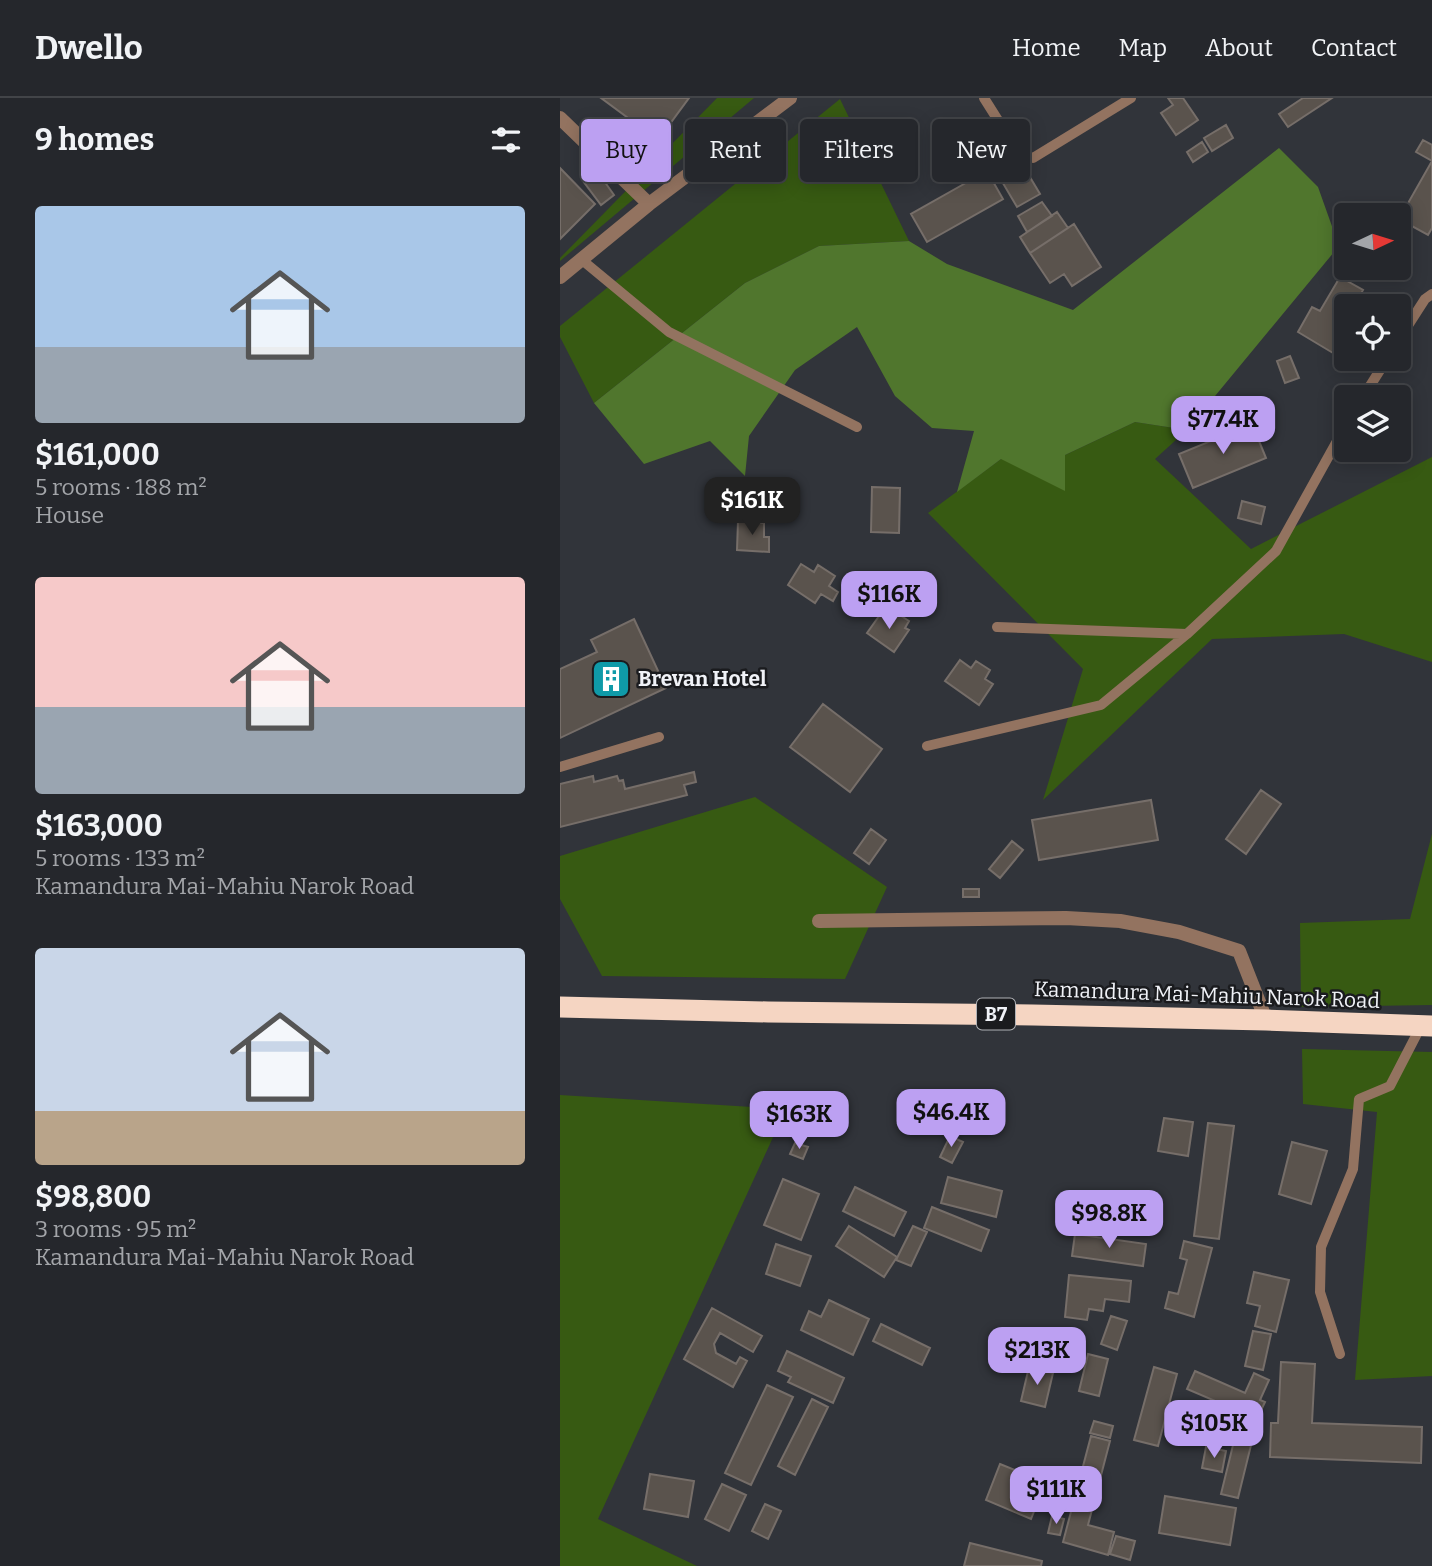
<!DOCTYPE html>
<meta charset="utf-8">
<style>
body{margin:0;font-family:Bitter,serif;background:#313338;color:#f1f3f6;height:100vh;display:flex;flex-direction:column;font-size:26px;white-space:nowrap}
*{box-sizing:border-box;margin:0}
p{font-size:23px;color:#a3a5a9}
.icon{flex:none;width:38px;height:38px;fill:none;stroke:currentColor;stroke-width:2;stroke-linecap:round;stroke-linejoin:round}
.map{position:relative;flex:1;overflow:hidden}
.drawer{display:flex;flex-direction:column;background:#25272c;width:560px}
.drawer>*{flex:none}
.top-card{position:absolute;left:21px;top:21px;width:665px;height:63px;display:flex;gap:14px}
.needle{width:46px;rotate:86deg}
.fabs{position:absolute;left:774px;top:105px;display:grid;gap:14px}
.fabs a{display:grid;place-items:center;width:77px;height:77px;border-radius:7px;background:#25272c;box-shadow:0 4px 18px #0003,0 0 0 2px #424448;font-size:35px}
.price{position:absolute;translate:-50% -60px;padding:0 16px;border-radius:14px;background:#bca0f2;color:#111;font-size:23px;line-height:46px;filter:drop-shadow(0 2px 4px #0008)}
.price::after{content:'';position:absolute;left:50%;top:42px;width:21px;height:16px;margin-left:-10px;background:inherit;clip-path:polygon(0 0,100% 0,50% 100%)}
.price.current{background:#222;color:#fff}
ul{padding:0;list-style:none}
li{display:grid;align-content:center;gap:14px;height:371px;padding:0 35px}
li span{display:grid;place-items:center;height:217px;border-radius:7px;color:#555}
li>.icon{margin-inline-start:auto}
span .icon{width:126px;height:126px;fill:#fffc;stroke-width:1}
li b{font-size:30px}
h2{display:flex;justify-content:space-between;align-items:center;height:84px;padding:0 35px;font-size:30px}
.chip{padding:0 24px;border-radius:7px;background:#25272c;box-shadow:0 4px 18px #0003,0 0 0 2px #424448;font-size:24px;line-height:63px}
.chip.current{background:#bca0f2;color:#111}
header{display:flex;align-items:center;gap:42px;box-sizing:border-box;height:98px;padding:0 35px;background:#25272c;border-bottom:2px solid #424448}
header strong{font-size:33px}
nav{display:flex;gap:38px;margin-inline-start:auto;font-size:24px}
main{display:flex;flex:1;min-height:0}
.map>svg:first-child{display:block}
.green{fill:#375a12}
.forest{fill:#50762d}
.building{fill:#5a534d;stroke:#766e69;stroke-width:2}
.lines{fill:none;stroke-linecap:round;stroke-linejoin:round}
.lane{stroke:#937360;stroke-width:10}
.street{stroke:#937360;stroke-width:14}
.highway{stroke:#f5d5c2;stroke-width:21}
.labels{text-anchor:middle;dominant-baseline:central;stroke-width:5;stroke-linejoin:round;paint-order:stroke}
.shield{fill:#1a1b1e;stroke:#b0b2b6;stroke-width:2}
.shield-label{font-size:19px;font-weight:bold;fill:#f0f2f7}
.poi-label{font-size:21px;font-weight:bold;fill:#f0f2f7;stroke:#1a1b1e;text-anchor:start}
.street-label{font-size:21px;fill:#f0f2f7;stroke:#1a1b1e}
</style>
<header>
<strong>Dwello</strong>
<nav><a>Home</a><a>Map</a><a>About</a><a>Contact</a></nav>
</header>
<main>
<section class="drawer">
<h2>9 homes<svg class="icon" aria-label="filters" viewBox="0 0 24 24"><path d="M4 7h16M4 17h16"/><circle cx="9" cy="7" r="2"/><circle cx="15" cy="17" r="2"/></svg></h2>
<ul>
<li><span style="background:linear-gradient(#a9c7e8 65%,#9aa5b1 0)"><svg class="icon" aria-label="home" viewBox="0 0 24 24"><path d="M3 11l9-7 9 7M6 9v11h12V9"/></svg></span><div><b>$161,000</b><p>5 rooms · 188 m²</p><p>House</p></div></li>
<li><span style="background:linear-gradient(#f6c9c9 60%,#9aa5b1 0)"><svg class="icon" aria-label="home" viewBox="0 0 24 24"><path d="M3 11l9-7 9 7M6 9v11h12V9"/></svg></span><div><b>$163,000</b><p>5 rooms · 133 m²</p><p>Kamandura Mai-Mahiu Narok Road</p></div></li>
<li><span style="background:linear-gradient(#c9d6e8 75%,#b9a48a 0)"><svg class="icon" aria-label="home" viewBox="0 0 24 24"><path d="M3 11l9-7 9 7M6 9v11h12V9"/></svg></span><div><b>$98,800</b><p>3 rooms · 95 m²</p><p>Kamandura Mai-Mahiu Narok Road</p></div></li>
</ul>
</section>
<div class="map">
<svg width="872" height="1468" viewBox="0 0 872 1468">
<rect width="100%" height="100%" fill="#31343a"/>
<!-- green -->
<path class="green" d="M157,0H194L0,163V160Z
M280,1L349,143L259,148L185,185L34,305L0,239V228Z
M575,324L627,332L595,361L691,451L872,359V564L784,536L652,541L483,702L523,571L368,415L441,361L505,357Z
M195,699L327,789L285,881L42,878L0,801V758Z
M872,736V907L741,909L740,825L850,821Z
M742,951L872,954V1278L795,1282L817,1014L743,1006Z
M0,997L226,1011L38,1421L137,1468H0Z"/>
<!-- forest -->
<path class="forest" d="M719,50L758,89L779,148L627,332L575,324L505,357V393L441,361L397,394L414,333L372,330L335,298L297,229L235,272L189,338L185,378L150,343L84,366L34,305L185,185L259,148L349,143L387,166L513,212Z"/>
<!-- building -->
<path class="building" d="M41,0H129L98,42Z
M608,0H623L638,22L616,37L601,15L613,7Z
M743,0H772L728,29L719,16Z
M666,27L673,40L652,53L644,40Z
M863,42L872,47V130L868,137L839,121L872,63L856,54Z
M449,44L480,96L457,109L427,58Z
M642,44L648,54L633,64L627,54Z
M0,70L35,106L0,141Z
M37,73L54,97L41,107L23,83Z
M427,73L443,101L367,144L351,116Z
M482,104L492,118L467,134L458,118Z
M497,114L508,130L470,155L460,139Z
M514,126L541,169L512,188L504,176L490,185L470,155Z
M780,179L803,192L794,208H786V245L778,258L738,234L752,209L760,213Z
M730,258L739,280L725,285L717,263Z
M692,326L706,360L633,390L619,356Z
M312,389L340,390L339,435L311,434Z
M682,403L705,409L701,426L678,420Z
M178,423L204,425V439H209V454L177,452Z
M241,466L254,474L258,467L275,478L269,488L278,494L273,503L261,496L255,505L228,487Z
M322,514L334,523L338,516L349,523L345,530L349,532L334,554L307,535Z
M74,521L106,590L0,640V571L37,554L31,542Z
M400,562L411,570L416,563L430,572L425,581L433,586L419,607L385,583Z
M263,606L322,651L290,694L230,649Z
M134,674L136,684L124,687L127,697L0,729V686L33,678L34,684L57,678L59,683L63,682L65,691Z
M701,692L721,706L686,756L666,741Z
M591,702L598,742L479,762L472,722Z
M311,731L326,742L309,766L294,755Z
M452,743L463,752L440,780L429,771Z
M403,791H419V799H403Z
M604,1020L633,1024L628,1058L598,1053Z
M648,1025L674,1028L659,1141L634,1138Z
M390,1038L403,1044L392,1065L380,1059Z
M732,1044L767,1053L751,1106L719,1096Z
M235,1045L248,1049L243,1061L230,1056Z
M388,1079L442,1093L436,1119L381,1105Z
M223,1081L259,1096L241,1142L204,1127Z
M295,1089L346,1114L334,1138L283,1113Z
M372,1109L429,1132L421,1153L364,1130Z
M289,1128L337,1159L324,1179L276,1148Z
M353,1128L367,1134L351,1168L336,1162Z
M515,1136L586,1146L583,1168L512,1158Z
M624,1143L652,1150L634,1219L605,1210L609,1194L618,1196L627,1162L620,1160Z
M216,1146L251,1158L240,1188L206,1176Z
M694,1174L729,1182L716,1234L695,1228L700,1208L687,1205Z
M509,1177L571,1183L569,1204L545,1201L543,1213L529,1211L527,1222L505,1219Z
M269,1202L309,1221L293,1257L241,1232L249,1213L261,1219Z
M152,1210L202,1238L193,1254L160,1235L154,1246L156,1255L176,1266L180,1259L187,1263L173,1289L124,1261Z
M551,1218L567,1223L557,1252L541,1246Z
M321,1226L370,1250L362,1267L313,1243Z
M693,1233L711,1236L703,1272L685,1268Z
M227,1253L284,1280L273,1305L228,1284L231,1279L218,1273Z
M528,1256L548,1261L539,1298L519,1293Z
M721,1264L755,1266L752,1325L862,1329L861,1365L710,1359L711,1325H718Z
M469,1269L493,1275L485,1309L461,1303Z
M594,1269L617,1276L598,1348L574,1342Z
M635,1273L685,1295L694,1275L709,1282L700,1302L705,1304L697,1321L627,1291Z
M207,1287L233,1299L191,1387L165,1375Z
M252,1301L268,1309L235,1377L218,1368Z
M534,1323L553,1328L550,1340L530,1335Z
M676,1335L693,1339L678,1400L661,1396Z
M531,1338L550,1343L528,1427L554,1434L548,1457L503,1444Z
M646,1349L666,1353L662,1374L642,1370Z
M440,1366L455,1372L453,1379L466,1384L469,1375L480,1379L477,1388L483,1391L471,1421L426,1402Z
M90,1376L134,1383L128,1419L84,1411Z
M162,1386L186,1397L169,1433L145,1421Z
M605,1398L676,1410L670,1447L599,1435Z
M205,1406L221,1413L208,1441L192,1433Z
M492,1418L504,1421L500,1437L488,1435Z
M556,1438L575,1443L570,1462L550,1456Z
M410,1445L482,1463L481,1468H404Z"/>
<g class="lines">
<!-- lane -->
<path class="lane" d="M424,0L460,57L473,60L571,0
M22,162L109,234L297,329
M838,243L865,201L872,196
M803,299L827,261
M437,529L627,536
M367,648L541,607L627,536L716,453L786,327
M0,669L99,639
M780,1256L760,1194L761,1149L793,1071L799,1001L830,988L861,928"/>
<!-- street -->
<path class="street" d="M0,20L89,106
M0,179L89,106L230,0
M259,823L506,820L560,823L619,834L679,853L706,922"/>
<!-- highway -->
<path class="highway" d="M0,909L208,914L473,917L706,922L872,928"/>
</g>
<!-- icons -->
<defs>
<g id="building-square" transform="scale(2.0125)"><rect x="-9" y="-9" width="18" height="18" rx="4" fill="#0f9aa8" stroke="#1a1b1e"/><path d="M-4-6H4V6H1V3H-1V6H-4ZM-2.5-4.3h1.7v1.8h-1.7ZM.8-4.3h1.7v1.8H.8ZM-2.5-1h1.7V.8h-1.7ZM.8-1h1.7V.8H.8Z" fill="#fff"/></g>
</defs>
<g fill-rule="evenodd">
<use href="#building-square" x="51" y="581"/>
</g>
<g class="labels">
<!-- shield labels -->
<rect class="shield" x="417" y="900.5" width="38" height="31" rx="5"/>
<g class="shield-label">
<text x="436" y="916">B7</text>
</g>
<!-- poi labels -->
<g class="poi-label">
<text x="78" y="581">Brevan Hotel</text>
</g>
<!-- street labels -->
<g class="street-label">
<text transform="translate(647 897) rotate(2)">Kamandura Mai-Mahiu Narok Road</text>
</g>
</g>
</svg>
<div class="fabs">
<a><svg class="needle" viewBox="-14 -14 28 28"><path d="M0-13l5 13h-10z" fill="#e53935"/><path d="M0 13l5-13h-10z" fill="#a3a5a9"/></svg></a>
<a><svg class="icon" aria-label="locate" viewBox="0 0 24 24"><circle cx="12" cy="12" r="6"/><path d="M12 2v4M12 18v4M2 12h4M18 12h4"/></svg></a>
<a><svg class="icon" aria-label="layers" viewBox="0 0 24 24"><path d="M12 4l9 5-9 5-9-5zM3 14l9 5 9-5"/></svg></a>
</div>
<b class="price" style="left:663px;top:358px">$77.4K</b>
<b class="price current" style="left:192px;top:439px">$161K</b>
<b class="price" style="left:329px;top:533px">$116K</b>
<b class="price" style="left:391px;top:1051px">$46.4K</b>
<b class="price" style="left:239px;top:1053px">$163K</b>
<b class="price" style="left:549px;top:1152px">$98.8K</b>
<b class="price" style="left:477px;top:1289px">$213K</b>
<b class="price" style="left:654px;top:1362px">$105K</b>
<b class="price" style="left:496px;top:1428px">$111K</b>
<div class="top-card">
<a class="chip current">Buy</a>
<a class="chip">Rent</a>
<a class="chip">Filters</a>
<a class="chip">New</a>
</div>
</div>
</main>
